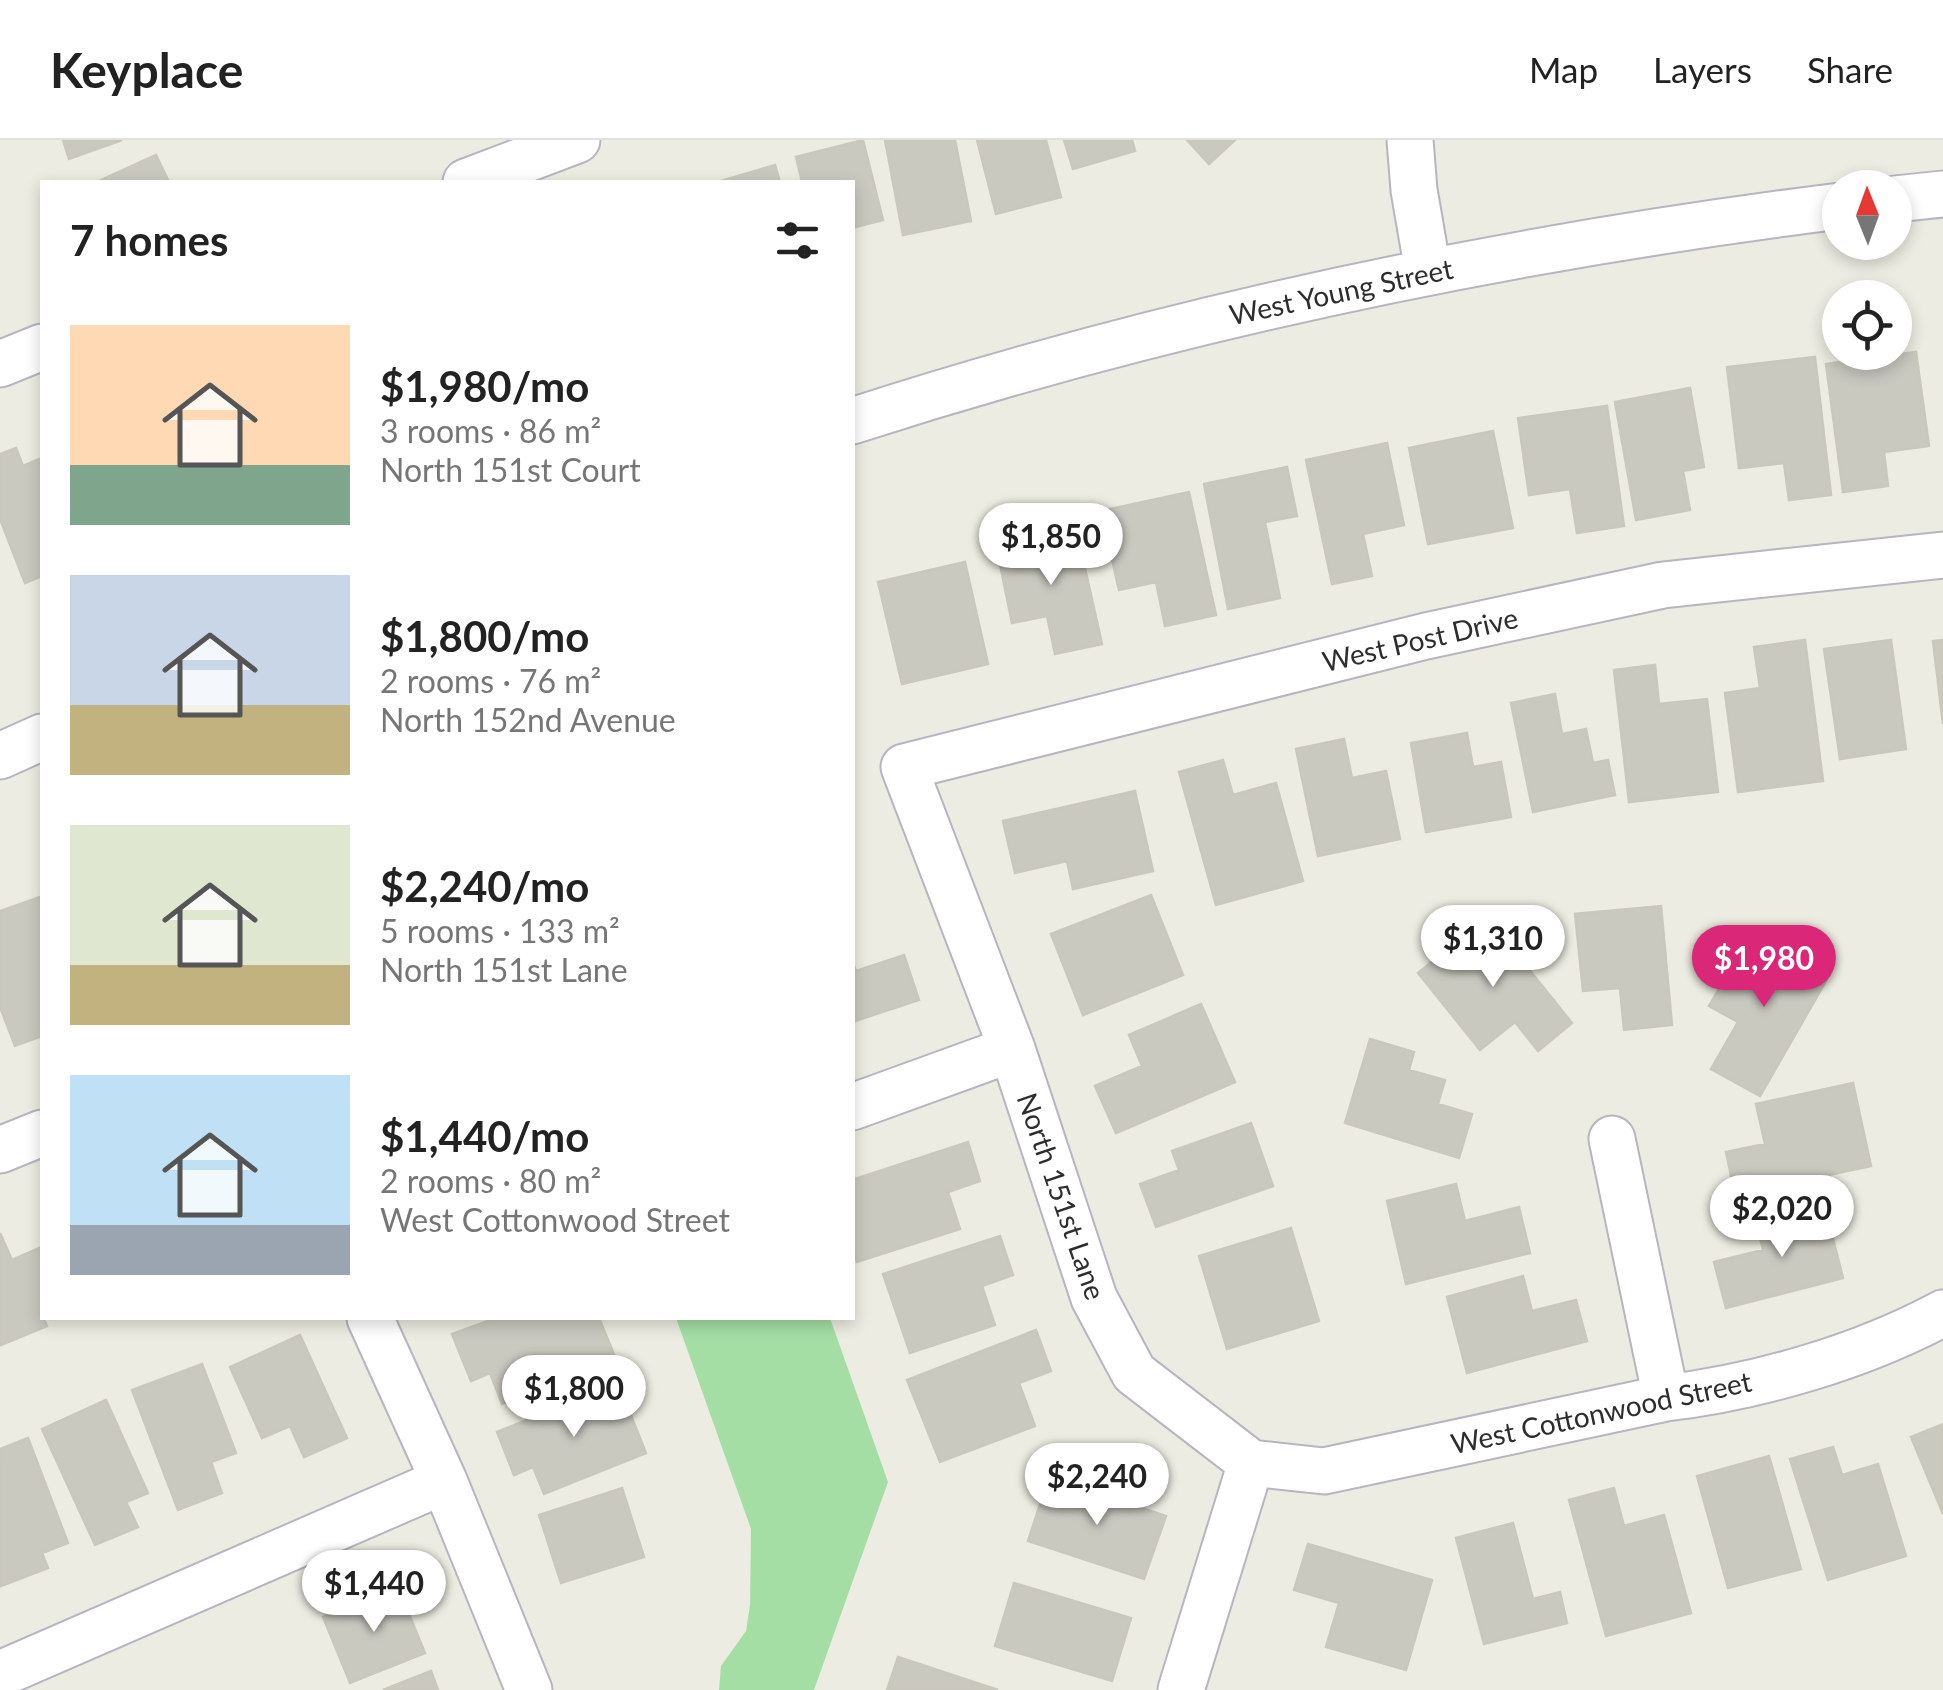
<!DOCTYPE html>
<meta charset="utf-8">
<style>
body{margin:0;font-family:Lato,sans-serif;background:#f2f2f2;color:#222;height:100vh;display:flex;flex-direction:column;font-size:38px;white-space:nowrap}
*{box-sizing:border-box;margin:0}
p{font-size:32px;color:#767676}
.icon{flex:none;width:55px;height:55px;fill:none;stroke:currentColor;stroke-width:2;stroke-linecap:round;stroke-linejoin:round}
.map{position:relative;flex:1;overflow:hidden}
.panel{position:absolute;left:40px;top:40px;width:815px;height:1140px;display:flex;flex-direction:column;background:#fff;border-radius:0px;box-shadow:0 5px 15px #0003}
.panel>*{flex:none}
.needle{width:65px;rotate:359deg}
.tools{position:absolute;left:1822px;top:30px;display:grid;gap:20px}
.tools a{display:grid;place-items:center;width:90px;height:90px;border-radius:50%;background:#fff;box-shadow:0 5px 15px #0003;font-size:50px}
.price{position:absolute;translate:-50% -85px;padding:0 22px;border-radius:35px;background:#fff;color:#222;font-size:32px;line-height:65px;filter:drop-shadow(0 2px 5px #0008)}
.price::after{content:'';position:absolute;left:50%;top:60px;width:30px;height:22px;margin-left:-15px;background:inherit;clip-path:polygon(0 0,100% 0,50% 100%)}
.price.current{background:#db2777;color:#fff}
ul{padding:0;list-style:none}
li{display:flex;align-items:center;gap:30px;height:250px;padding:0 30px}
li span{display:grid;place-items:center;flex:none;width:280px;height:200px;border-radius:0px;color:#555}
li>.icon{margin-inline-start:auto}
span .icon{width:120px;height:120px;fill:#fffc;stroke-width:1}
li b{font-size:42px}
h2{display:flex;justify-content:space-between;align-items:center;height:120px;padding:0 30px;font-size:42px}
header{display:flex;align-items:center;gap:60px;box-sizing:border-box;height:140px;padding:0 50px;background:#fff;border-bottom:2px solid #e0e0e0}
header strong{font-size:48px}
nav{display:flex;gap:55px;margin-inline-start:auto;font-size:35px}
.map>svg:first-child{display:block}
.green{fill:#a5dea4}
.building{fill:#c9c9c0;stroke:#c9c8bb;stroke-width:2.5}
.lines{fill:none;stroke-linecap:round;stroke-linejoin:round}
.minor-casing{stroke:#b7b5bf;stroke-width:49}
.minor{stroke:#fff;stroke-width:45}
.labels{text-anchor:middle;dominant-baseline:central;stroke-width:9;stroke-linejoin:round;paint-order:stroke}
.street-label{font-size:28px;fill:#2d2d2d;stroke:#fff}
</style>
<header>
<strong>Keyplace</strong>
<nav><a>Map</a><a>Layers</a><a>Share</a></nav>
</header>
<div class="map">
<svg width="1943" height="1550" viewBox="0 0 1943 1550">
<rect width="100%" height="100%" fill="#edece2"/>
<!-- green -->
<path class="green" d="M676,1178H830L888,1342L814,1550H719L721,1526L746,1491L750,1465L751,1389Z"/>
<!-- building -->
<path class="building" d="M63,0H122L69,19Z
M863,0L883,80L852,88V42H802L796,17Z
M885,0H955L971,81L903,95Z
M977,0H1046L1061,57L996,74Z
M1064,0H1132L1135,11L1073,29Z
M1187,0H1235L1209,24Z
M156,15L169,42H97Z
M775,25L780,42H718Z
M1916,212L1929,306L1884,312L1888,346L1843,352L1826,224Z
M1815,217L1831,355L1789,360L1784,323L1739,328L1727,227Z
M1690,248L1704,327L1683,331L1690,370L1636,380L1615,262Z
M1607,266L1624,386L1577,393L1570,349L1529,355L1518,278Z
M1493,291L1513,388L1428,404L1409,308Z
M1387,303L1404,385L1363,394L1372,436L1332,444L1306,320Z
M16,308L23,326L42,318V436L25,443L0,379V314Z
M1287,327L1297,376L1265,382L1280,458L1228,469L1204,344Z
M1189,352L1216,475L1165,486L1156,442L1119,450L1101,371Z
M1076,388L1102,504L1055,514L1047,476L1012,483L996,405Z
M965,422L988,524L902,544L878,442Z
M1805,500L1823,641L1738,652L1725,553L1760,548L1754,507Z
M1891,500L1906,609L1840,619L1824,509Z
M1943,500V584L1933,501Z
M1655,525L1659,564L1707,559L1718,652L1629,662L1614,530Z
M1555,554L1562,594L1586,589L1593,623L1608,620L1615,655L1533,672L1511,563Z
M1467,593L1473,627L1501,622L1511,677L1426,692L1411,603Z
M1344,599L1352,638L1386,631L1400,699L1318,716L1296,609Z
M1223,620L1233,655L1276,643L1303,741L1216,765L1179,632Z
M1135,651L1153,731L1073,749L1067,721L1015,733L1003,681Z
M1151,755L1183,835L1083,875L1051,794Z
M40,757L42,896L15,906L0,867V771Z
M1661,766L1672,885L1624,890L1620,848L1583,851L1575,774Z
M1487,777L1572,883L1538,911L1515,882L1480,910L1418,833Z
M1753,791L1830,834L1760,956L1711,929L1738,882L1709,866Z
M904,815L919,860L852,882V821L856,831Z
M1201,864L1235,942L1116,993L1095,946L1142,926L1129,895Z
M1370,899L1414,912L1409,930L1445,940L1438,964L1472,974L1459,1018L1345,983Z
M1853,943L1871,1026L1735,1055L1726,1012L1765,1004L1756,964Z
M1251,983L1273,1046L1156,1087L1140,1044L1179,1030L1172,1011Z
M968,1002L980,1041L948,1052L960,1089L857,1122L852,1107V1040Z
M1456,1044L1465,1081L1519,1067L1530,1113L1406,1144L1387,1061Z
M1825,1067L1843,1138L1726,1168L1714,1122L1763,1110L1757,1085Z
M1291,1088L1319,1181L1227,1209L1199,1116Z
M0,1093L12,1120L42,1107V1164L38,1165L47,1186L1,1205Z
M1000,1096L1013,1135L982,1146L995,1185L910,1213L883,1134Z
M1523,1136L1532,1171L1576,1160L1587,1201L1467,1233L1447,1157Z
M496,1178H599L616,1219L502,1264L490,1233L471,1241L452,1194Z
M1036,1190L1051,1231L1019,1243L1035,1286L940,1322L907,1240Z
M300,1195L347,1298L304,1317L290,1286L262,1298L230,1227Z
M202,1224L236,1313L211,1322L222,1353L178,1370L132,1250Z
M618,1243L646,1313L544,1354L533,1327L514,1335L497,1292Z
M106,1260L148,1353L126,1362L138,1387L95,1405L42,1289Z
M1943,1284V1374L1911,1297Z
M28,1298L68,1403L42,1413L48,1428L1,1446L0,1309Z
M1833,1307L1842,1335L1878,1324L1906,1416L1828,1440L1790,1319Z
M1769,1316L1801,1429L1728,1448L1697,1336Z
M1049,1337L1166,1376L1144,1439L1028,1401Z
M622,1348L644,1417L561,1443L539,1375Z
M1614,1348L1624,1386L1664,1375L1691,1473L1606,1496L1569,1360Z
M1513,1383L1533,1459L1560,1452L1567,1483L1484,1504L1456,1398Z
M1308,1404L1432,1440L1406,1530L1326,1507L1339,1463L1294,1450Z
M1014,1443L1131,1478L1112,1541L995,1506Z
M398,1447L425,1513L350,1543L323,1477Z
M898,1517L998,1550H887Z
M431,1531L438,1550H383Z"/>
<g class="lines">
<!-- minor casing -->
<g class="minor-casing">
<path id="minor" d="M1410,0L1414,50L1428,131
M466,42L577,0
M1895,59L1943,54
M0,224L42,207
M852,281C1174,177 1505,108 1840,66
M0,616L42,597
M852,967L1012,909
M1612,999L1666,1258
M0,1010L42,993
M370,1178L444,1341L529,1550
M1251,1323L1134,1233L1094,1158L1012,909L904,627L1426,496L1663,445L1943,415
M1251,1323L1324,1331L1666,1258C1758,1247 1861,1217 1943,1173
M0,1534L444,1341
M1181,1550L1251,1323"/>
</g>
<!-- minor -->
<use href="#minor" class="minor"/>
</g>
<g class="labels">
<!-- street labels -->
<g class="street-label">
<text transform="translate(1341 151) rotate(-12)">West Young Street</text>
<text transform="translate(1420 499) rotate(-13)">West Post Drive</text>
<text transform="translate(1062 1056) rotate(71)">North 151st Lane</text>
<text transform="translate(1601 1272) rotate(-12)">West Cottonwood Street</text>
</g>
</g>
</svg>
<div class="tools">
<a><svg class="needle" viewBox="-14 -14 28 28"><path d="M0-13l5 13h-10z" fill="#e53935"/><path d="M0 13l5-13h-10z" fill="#767676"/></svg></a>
<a><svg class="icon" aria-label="locate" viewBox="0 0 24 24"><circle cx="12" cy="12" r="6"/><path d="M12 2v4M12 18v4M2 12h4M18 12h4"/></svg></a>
</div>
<b class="price" style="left:1051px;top:448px">$1,850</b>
<b class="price" style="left:1493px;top:850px">$1,310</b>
<b class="price current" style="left:1764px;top:870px">$1,980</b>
<b class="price" style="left:1782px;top:1120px">$2,020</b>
<b class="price" style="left:574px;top:1300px">$1,800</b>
<b class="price" style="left:1097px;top:1388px">$2,240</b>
<b class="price" style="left:374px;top:1495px">$1,440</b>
<section class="panel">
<h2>7 homes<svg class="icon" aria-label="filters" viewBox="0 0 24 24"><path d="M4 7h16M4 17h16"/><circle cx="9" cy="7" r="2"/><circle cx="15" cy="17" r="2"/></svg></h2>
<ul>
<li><span style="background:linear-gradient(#ffd9b3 70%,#7fa58c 0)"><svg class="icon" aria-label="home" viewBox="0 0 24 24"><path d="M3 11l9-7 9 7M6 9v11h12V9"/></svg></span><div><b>$1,980/mo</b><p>3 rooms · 86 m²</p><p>North 151st Court</p></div></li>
<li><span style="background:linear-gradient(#c9d6e8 65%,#c2b280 0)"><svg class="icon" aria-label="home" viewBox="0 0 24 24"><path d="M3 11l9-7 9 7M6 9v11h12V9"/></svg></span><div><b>$1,800/mo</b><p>2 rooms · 76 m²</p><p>North 152nd Avenue</p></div></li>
<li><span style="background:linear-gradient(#dfe7d0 70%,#c2b280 0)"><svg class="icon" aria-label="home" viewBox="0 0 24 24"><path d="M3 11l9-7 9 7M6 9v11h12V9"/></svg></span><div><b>$2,240/mo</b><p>5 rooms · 133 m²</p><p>North 151st Lane</p></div></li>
<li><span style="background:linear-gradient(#bfe0f5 75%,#9aa5b1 0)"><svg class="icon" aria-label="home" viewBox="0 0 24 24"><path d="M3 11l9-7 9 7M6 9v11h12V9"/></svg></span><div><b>$1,440/mo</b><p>2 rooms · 80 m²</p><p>West Cottonwood Street</p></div></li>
</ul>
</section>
</div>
